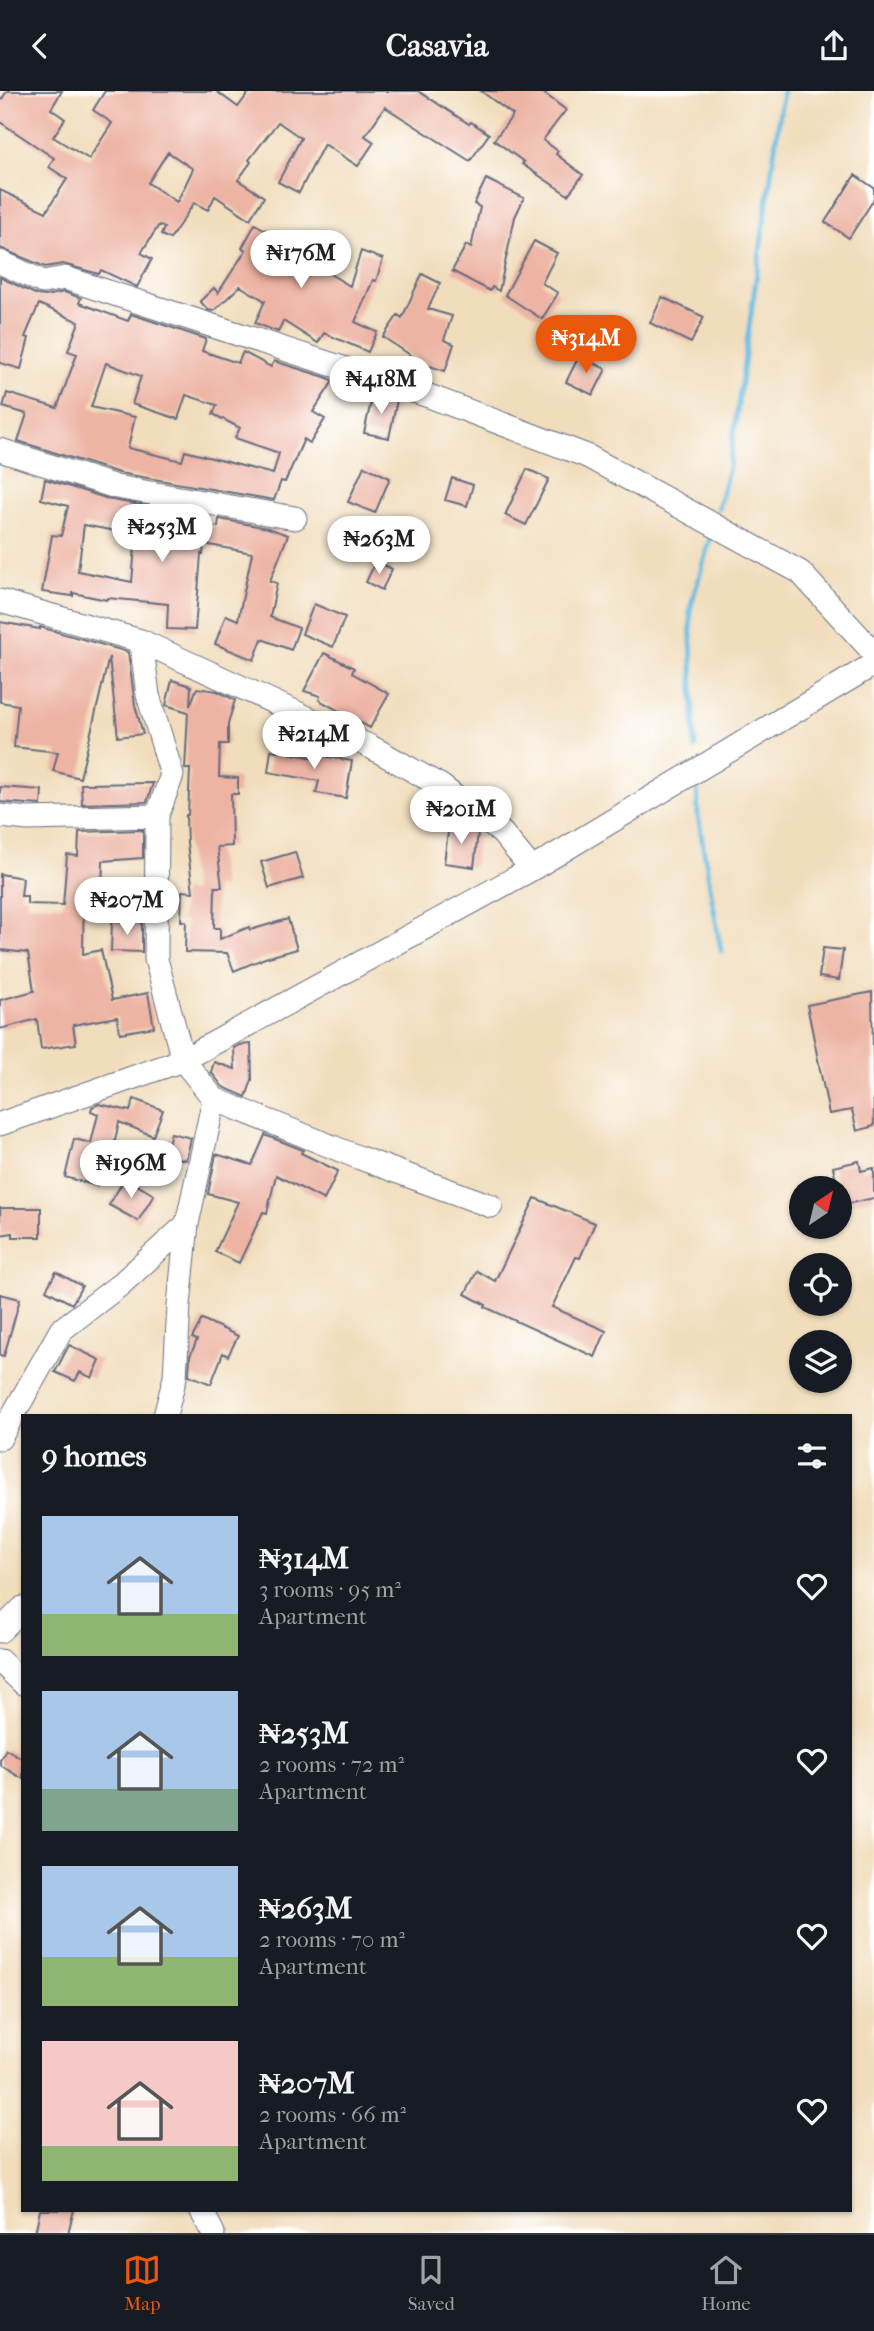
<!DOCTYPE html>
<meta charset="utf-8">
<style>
body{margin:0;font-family:"IM FELL French Canon",serif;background:#242831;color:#f1f3f6;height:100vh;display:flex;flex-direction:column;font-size:26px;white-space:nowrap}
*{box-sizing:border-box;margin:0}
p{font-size:23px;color:#9ea1a6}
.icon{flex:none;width:38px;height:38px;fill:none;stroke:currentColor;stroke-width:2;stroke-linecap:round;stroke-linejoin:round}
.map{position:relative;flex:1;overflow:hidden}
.panel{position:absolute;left:21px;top:1323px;width:831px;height:798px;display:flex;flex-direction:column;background:#171b24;border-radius:0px;box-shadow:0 2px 5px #0004}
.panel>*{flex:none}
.needle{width:46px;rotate:35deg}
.buttons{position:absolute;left:789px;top:1085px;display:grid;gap:14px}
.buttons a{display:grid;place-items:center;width:63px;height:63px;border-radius:50%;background:#171b24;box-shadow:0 2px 5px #0004;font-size:35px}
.price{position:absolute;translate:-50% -60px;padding:0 16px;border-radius:24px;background:#fff;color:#222;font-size:23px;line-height:46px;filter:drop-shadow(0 2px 4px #0008)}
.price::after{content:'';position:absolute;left:50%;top:42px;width:21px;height:16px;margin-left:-10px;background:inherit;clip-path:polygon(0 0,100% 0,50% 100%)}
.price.selected{background:#ea580c;color:#fff}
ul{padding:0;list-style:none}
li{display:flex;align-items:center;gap:21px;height:175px;padding:0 21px}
li span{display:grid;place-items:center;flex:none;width:196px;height:140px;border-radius:0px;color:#555}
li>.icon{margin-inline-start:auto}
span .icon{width:84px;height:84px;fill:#fffc;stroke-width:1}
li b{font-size:30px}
h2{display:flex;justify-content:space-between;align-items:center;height:84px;padding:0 21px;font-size:30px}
header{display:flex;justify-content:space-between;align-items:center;height:91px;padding:0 21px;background:#171b24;font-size:32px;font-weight:700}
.menu{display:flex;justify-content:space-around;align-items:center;height:98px;border-top:2px solid #363941;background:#171b24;font-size:19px;color:#9ea1a6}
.menu a{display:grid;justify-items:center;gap:4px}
.menu .selected{color:#ea580c}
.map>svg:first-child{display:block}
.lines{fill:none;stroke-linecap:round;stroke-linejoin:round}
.stream{stroke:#61b9de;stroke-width:5}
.building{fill:#edb3a3;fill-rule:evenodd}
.minor-casing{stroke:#666c7f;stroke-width:25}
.minor{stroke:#fff;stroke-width:23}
</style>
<header><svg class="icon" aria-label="back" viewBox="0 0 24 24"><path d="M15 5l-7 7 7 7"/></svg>Casavia<svg class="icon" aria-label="share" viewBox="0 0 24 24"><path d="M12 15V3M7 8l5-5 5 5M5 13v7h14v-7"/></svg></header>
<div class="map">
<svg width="874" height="2142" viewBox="0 0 874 2142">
<rect width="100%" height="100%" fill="#fff"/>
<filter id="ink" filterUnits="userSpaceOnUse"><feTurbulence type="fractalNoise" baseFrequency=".0143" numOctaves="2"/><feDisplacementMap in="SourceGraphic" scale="14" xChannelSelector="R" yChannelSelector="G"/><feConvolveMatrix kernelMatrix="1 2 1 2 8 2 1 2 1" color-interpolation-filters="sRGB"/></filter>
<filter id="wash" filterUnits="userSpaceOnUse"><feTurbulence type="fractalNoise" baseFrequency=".00686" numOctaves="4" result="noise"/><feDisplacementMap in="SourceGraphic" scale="28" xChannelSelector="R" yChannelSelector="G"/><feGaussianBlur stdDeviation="1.57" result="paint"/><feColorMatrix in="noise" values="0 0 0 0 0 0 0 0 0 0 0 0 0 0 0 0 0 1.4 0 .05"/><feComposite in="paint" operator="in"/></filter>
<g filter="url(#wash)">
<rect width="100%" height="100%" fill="#f1ddbc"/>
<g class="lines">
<!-- stream -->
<path class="stream" d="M718,417L729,376L783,0
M695,657L690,518L711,444
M697,693L698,725L721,860"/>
</g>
<g id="blocks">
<!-- building -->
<path class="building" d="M7,0H62L51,18L65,28L53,46L89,68L112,32L93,19L105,0H216L238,16L250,0H418L469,33L471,31L489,43L470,70L385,16L365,45L374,51L358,75L324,53L299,102L278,91L301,47L278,31L249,69L251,71L238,89L264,106L250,128L215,105L208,119L194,112L170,148L161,144L164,137L159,134L141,162L152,168L137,196L101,179L99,183L63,173L45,176L0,157V99L46,121L67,88L49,76L54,67L0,31V11ZM168,61L193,78L177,111L148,92Z
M481,0H541L566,19L543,49L558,60L556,63L583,84L568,104L522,73L524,71L494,49L513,24Z
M855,84L874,97V108L849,147L825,131Z
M486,88L524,107L515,126L499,200L492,196L490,200L452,180L466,154L471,157L480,116L474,113Z
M255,133L292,154L294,149L315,158L310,171L350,195L361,160L383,168L376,190L373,189L355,231L377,241L368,261L324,242L318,252L283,230L278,241L255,232L265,210L240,195L214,220L208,219L200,210L214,197L218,202L246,159L242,157Z
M534,150L557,162L542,192L558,202L542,228L505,204Z
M422,183L440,192L428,218L452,225L444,249L454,253L445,280L417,271L418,269L383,246L398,224L402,227Z
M0,186L37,204L46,205L64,201L81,207L79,212L128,230L131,223L206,248L202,260L238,272L243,261L271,276L274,270L328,287L333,290L313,321L325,328L310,352L304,348L285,391L281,390L274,409L119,382L18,350L27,323L3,316L7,302L57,317L77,263L68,260L79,231L39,213L25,246L29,247L21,278L0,272ZM106,272L141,285L132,313L178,328L186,304L217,314L213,323L240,337L235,347L279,362L273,383L185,360L182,370L128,357L135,326L91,316Z
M662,206L704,226L691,252L650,232Z
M579,265L606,278L593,304L566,291Z
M376,303L397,309L389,347L364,342L370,315Z
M364,375L390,387L375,422L348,411Z
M527,378L549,388L526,434L505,424Z
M452,387L473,394L467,415L445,409Z
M45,388L112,409L175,420L173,430L218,436L219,428L268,437L288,444L270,490L277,492L270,526L299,537L291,559L262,548L254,569L215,553L226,524L238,529L252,462L204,453L203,464L201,463L195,539L167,538L168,513L108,507L107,509L73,502V505L42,501L52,444L61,445L68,415L41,408ZM84,434L136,444L132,491L78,480Z
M376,470L392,478L382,499L366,491Z
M314,513L345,526L333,556L302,543Z
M0,531L40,538V536L128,561L135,614L143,643L118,646L109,566L80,687L53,680L58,661L14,656L18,614L0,611Z
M324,562L354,577L352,582L389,603L370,637L319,609L320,605L304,600Z
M172,589L191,595L190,615L197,597L217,600L235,609L228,633V653H220L219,686L238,687V703H231L232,755L217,756L222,796H215L214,837H220V848L249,836L250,839L288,828L297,858L265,867L234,880L227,862L185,861L186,830H181L182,800L193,801L187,752L186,724H188L190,678H185L188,621L166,614Z
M271,659L322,668L323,665L352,670L346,707L316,702L319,690L268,681Z
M153,692L147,711L82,713L81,693Z
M0,696L42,699L41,714L0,711Z
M449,733L471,736L478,741L474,776L444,772Z
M143,739V767L103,770L102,796L84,795L83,863L101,859L112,909L148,902L154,936L120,942L117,926L73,934L76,953L41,958L37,928L0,938V909L34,900L28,862L0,859V783L23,787L21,805H27V813L63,814L67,764L78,765L79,741Z
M295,761L303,787L269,797L261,771Z
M112,830L142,831V861L111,860Z
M823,857L843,859L839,889L819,886Z
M872,901L874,1035L857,1040L852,1019L829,1023L807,914Z
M251,953L252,989L246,1006L223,996L211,981L214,971L235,978L234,957L240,954Z
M134,1008L163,1019L153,1045L119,1031L114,1054L108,1052L97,1095L65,1086L74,1048L91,1052L98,1023L91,1020L92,1016L99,1013L130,1020Z
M171,1042L191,1047L186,1069L165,1064Z
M265,1044L303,1059L301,1062L338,1080L324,1109L276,1084L267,1122L263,1121L239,1172L215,1161L238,1111L208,1103L216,1063L252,1074Z
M859,1070L861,1080L874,1077V1107L842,1114L840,1097H838L833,1076Z
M125,1087L154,1104L138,1130L109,1114Z
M535,1107L595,1132L580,1167L576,1166L552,1216L606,1240L595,1266L485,1216L486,1214L465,1203L477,1180L495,1190Z
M0,1117H41V1146H13V1142L0,1144Z
M56,1181L82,1195L72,1213L46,1199Z
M0,1203L20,1208L4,1265L0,1264Z
M202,1228L238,1245L228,1265L223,1262L211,1293L189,1284L190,1265L197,1249L192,1247Z
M69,1254L100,1269L92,1287L80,1281L75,1290L55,1281Z
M6,1658L23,1668V1688L0,1674V1668Z
M40,2119H74L68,2142H35Z"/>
</g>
</g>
<g filter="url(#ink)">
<use href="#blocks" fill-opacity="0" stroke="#666c7f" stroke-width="2"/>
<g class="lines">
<!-- minor casing -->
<g class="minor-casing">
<path id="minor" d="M0,171L43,191L65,187L429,305L587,365L800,481L874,562
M0,359L116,396L295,427
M0,510L141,550L371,656L441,695L502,742L532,778
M141,550L148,604L172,684L157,725L156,868L183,969L214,1008L360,1067L491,1115
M0,725L28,728L157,725
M0,1033L183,969L532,778L874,573
M165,1325L175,1286L179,1214L187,1133L214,1008
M0,1347L61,1239L121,1193L187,1133
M0,1540L23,1517
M0,1570L23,1592
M201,2119L213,2142"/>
</g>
<!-- minor -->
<use href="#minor" class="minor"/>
</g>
</g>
</svg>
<div class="buttons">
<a><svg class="needle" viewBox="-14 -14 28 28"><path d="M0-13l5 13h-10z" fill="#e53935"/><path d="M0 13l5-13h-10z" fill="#9ea1a6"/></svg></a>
<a><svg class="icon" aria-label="locate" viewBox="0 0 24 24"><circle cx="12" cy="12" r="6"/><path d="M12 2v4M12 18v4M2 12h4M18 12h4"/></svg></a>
<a><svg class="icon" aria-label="layers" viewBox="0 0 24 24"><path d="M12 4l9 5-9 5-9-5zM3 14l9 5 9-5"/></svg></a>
</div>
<b class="price" style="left:301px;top:199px">₦176M</b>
<b class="price selected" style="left:586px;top:284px">₦314M</b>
<b class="price" style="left:381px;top:325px">₦418M</b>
<b class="price" style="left:162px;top:473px">₦253M</b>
<b class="price" style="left:379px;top:485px">₦263M</b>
<b class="price" style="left:314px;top:680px">₦214M</b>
<b class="price" style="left:461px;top:755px">₦201M</b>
<b class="price" style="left:127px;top:846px">₦207M</b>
<b class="price" style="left:131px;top:1109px">₦196M</b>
<section class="panel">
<h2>9 homes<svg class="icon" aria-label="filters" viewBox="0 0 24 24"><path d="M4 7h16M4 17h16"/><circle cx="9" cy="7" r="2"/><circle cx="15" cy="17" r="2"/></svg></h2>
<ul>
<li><span style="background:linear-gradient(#a9c7e8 70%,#8fb573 0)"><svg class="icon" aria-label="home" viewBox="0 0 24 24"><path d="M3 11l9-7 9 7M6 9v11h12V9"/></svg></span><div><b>₦314M</b><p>3 rooms · 95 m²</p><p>Apartment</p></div><svg class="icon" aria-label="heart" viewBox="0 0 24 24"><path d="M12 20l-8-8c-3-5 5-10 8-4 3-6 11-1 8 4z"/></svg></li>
<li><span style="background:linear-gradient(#a9c7e8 70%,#7fa58c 0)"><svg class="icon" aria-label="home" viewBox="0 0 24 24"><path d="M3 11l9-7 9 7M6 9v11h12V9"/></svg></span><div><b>₦253M</b><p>2 rooms · 72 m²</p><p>Apartment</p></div><svg class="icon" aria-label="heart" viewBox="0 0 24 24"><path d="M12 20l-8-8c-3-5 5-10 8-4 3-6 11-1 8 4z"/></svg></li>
<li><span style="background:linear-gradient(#a9c7e8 65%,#8fb573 0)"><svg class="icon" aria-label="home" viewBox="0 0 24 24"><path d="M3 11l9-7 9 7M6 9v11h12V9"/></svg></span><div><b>₦263M</b><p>2 rooms · 70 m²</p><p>Apartment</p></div><svg class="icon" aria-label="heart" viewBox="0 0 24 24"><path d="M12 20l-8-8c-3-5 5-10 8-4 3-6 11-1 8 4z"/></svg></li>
<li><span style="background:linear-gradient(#f6c9c9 75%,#8fb573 0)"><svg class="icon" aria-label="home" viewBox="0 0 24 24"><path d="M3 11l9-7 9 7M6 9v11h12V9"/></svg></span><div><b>₦207M</b><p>2 rooms · 66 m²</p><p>Apartment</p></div><svg class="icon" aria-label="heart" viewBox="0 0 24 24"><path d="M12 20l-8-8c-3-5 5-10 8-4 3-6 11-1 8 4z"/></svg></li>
</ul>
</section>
</div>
<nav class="menu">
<a class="selected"><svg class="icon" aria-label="map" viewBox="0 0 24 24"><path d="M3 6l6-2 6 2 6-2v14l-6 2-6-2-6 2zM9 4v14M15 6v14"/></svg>Map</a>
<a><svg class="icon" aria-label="saved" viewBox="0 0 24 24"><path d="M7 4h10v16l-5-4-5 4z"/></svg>Saved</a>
<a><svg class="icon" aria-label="home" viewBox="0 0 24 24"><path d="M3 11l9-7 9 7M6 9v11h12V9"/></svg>Home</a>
</nav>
